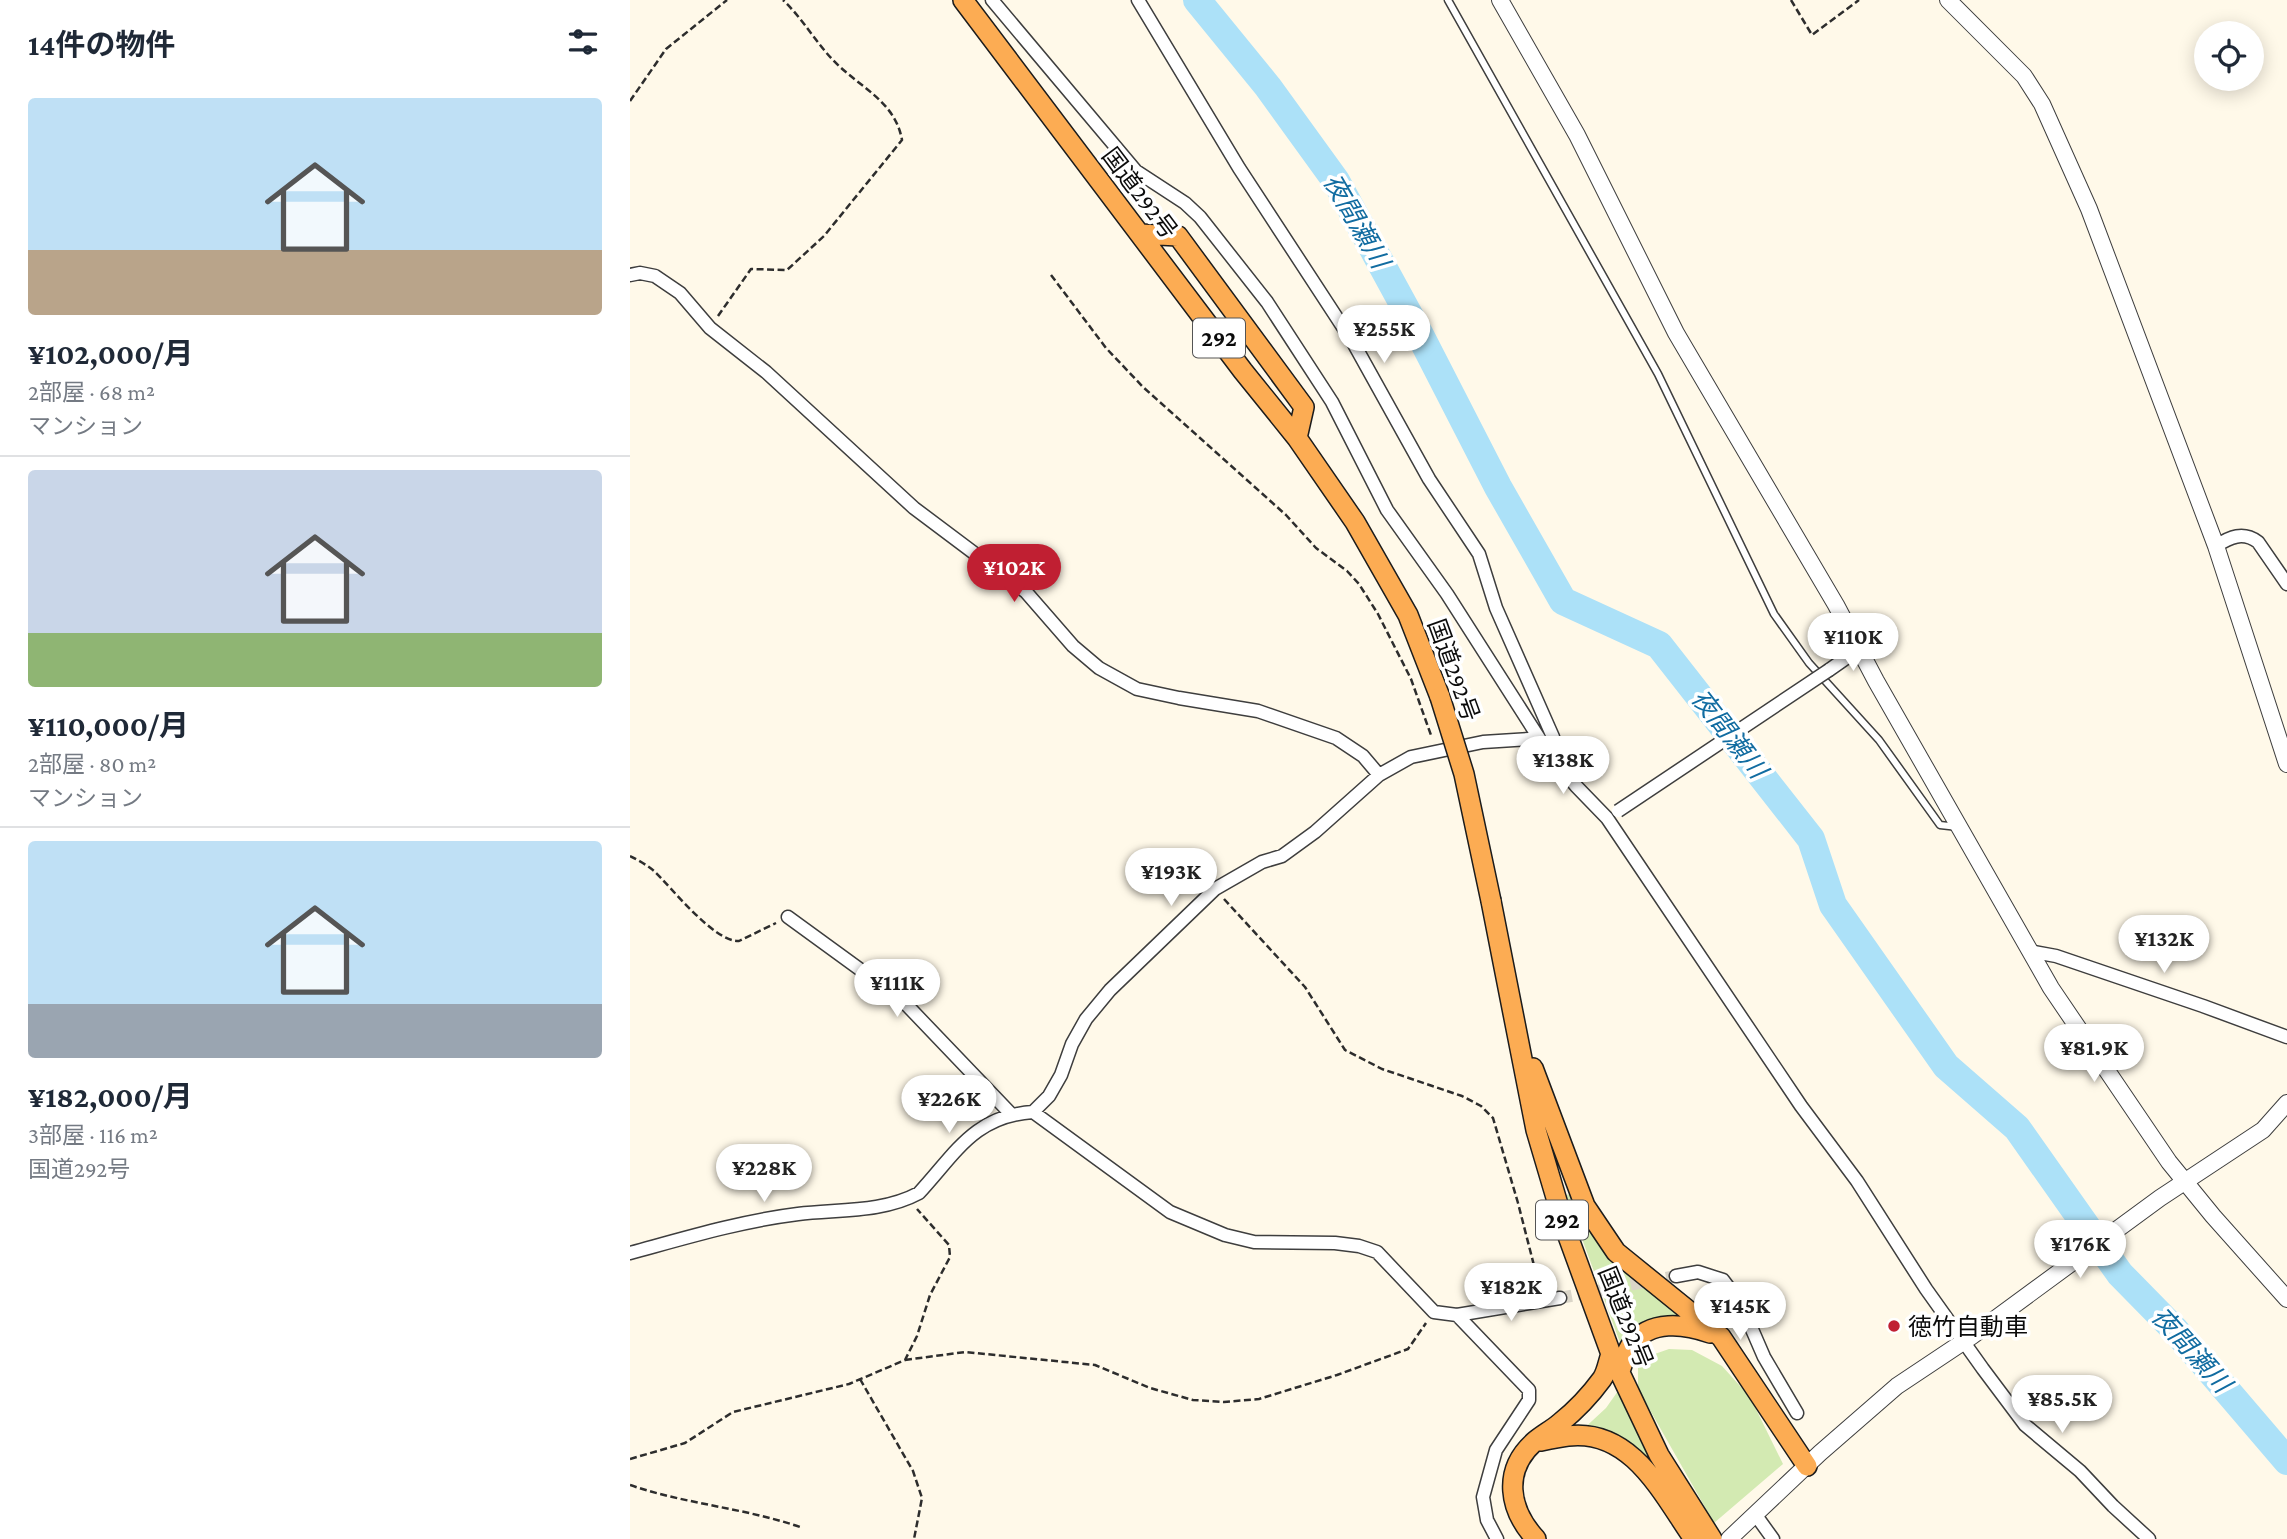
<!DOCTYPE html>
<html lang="ja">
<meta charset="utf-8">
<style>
body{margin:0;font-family:"Crimson Pro","Noto Sans JP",serif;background:#f2f2f3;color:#1f2937;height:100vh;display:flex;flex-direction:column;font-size:26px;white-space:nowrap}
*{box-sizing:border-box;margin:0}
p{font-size:23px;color:#747a83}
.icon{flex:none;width:38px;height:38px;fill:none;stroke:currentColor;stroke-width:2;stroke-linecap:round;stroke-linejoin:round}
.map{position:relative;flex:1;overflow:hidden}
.details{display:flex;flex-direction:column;background:#fff;width:630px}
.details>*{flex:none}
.fabs{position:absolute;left:1564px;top:21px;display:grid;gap:14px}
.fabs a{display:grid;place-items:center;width:70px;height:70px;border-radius:50%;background:#fff;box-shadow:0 4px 18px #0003;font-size:35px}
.price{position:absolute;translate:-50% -60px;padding:0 16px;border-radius:24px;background:#fff;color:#222;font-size:23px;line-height:46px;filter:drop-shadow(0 2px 4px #0008)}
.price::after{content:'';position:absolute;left:50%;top:42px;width:21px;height:16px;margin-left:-10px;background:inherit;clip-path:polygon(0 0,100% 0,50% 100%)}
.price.on{background:#c01f32;color:#fff}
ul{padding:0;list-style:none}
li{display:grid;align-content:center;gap:14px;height:371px;padding:0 28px}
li+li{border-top:2px solid #e0e1e3}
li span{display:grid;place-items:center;height:217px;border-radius:7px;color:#555}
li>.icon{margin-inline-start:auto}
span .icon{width:126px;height:126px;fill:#fffc;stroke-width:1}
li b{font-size:30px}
h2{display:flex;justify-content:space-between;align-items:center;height:84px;padding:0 28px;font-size:30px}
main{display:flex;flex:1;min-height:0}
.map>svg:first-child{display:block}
.green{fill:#d3eab2}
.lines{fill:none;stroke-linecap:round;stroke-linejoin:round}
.river{stroke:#ace1f8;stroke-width:28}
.minor-tunnel{stroke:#dad5c8;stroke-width:12;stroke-dasharray:12 6;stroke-linecap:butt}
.service-casing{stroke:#3e3e3e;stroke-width:9}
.minor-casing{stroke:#3e3e3e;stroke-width:15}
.tertiary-casing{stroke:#3e3e3e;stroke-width:18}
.trunk-casing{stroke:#1c1c1c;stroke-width:22}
.path{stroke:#2d2d2d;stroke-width:2.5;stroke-dasharray:7 3.5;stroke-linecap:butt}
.service{stroke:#fff;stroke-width:6}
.minor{stroke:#fff;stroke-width:12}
.tertiary{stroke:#fff;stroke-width:16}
.trunk{stroke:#fcac53;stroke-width:19}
.minor-bridge-casing{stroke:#3e3e3e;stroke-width:15;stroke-linecap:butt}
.trunk-bridge-casing{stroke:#1c1c1c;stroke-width:22;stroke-linecap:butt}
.minor-bridge{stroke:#fff;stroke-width:12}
.trunk-bridge{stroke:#fcac53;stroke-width:19}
.poi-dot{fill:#c01f32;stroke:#fff;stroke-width:2.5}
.labels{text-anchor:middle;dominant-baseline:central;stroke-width:7;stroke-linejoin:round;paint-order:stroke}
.shield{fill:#fff;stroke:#545454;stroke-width:2}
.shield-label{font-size:23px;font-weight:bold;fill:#0b0b0b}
.street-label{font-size:24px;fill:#0b0b0b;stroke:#fff}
.poi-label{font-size:24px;fill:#0b0b0b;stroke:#fff;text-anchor:start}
.water-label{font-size:26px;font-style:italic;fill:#116ca1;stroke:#fff}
</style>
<main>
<section class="details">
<h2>14件の物件<svg class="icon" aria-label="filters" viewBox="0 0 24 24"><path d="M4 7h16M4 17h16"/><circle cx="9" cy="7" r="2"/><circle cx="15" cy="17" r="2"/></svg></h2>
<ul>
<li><span style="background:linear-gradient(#bfe0f5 70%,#b9a48a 0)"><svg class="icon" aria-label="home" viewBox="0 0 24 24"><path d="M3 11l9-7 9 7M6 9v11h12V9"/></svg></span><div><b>¥102,000/月</b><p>2部屋 · 68 m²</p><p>マンション</p></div></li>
<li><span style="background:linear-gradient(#c9d6e8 75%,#8fb573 0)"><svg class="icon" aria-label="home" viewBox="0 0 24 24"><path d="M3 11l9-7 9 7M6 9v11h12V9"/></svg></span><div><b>¥110,000/月</b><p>2部屋 · 80 m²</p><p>マンション</p></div></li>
<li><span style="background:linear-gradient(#bfe0f5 75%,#9aa5b1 0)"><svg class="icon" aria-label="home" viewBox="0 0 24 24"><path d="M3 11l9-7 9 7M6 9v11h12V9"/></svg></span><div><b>¥182,000/月</b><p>3部屋 · 116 m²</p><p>国道292号</p></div></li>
</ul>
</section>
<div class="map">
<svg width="1657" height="1539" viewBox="0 0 1657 1539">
<rect width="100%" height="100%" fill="#fff9e9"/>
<!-- green -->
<path class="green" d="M945,1193C967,1260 1005,1280 1059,1318L992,1348L936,1195Z
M1039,1349L1062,1350L1092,1366L1120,1397L1153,1464L1084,1523L1008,1389V1368L1019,1356Z
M988,1391L1023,1464L949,1433L976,1408Z"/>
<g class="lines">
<!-- river -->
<path class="river" d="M567,0L638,87L706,181L790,335L868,487L933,601L1029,645L1181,839L1203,905L1316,1066L1387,1128L1490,1274L1545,1330L1657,1461"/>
<!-- minor-tunnel -->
<path class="minor-tunnel" d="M930,1298L1046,1276"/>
<!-- service casing -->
<g class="service-casing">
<path id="service" d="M818,0L1028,374L1144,614L1179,663L1249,740L1310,825L1328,827"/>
</g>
<!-- minor casing -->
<g class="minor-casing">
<path id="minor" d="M362,0L506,171L555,203L570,217L637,302L702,402L757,510L817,594L916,749L946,786L977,818L1171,1106L1227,1181L1296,1289L1353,1369L1395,1425L1450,1471L1483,1506L1519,1539
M508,0L609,168L724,344L799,479L849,554L866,608L923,737L916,749
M0,275L10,273L25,276L50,293L80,328L136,372L284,508L396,592L443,646L469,668L507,689L549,698L628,711L706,738L733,756L749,775
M1586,546C1600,537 1613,531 1628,542L1657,584
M1199,670L1229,649
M158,917L272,1000L381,1114
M1399,951L1426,956L1573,1006L1657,1037
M403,1112L419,1096L431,1075L442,1044L456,1019L480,990L585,889L632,862L652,856L685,832L749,775L781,757L853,742L899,739L915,748
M0,1253C55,1238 111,1221 168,1214C208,1209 252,1213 289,1193C326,1153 344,1116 403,1112L540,1212L595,1235L624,1242L705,1243L729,1246L747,1252L804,1312L827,1315L899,1390V1400L866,1450L853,1497L857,1520L867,1539
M1046,1276L1068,1272L1093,1280L1111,1304L1134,1357L1167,1413
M827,1315L930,1298
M1125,1514L1143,1539"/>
</g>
<!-- tertiary casing -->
<g class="tertiary-casing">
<path id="tertiary" d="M870,0L947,135L1046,333L1206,605L1246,681L1421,988L1539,1162L1583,1216L1657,1299
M1318,0L1394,76L1412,104L1459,209L1586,546L1657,764
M1099,1539L1190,1453L1267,1386L1342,1336L1530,1198L1633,1130L1657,1103"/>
</g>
<!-- trunk casing -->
<g class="trunk-casing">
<path id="trunk" d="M333,0L613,371L667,438L725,522L778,615L810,697
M510,234L548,236L674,407L667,438
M861,901L906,1130L935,1228L981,1354L1029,1455L1082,1539
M903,1068L955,1206L986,1252L1091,1337L1177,1466
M990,1371C993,1363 996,1352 1001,1345C1020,1319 1055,1324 1080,1333
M911,1441C920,1439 929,1437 938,1436C1002,1428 1033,1495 1064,1539
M906,1539C879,1510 872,1471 904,1442C912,1435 922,1430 930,1423C945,1411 961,1394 972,1379C977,1372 978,1362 981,1354"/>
</g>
<!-- path -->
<path class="path" d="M1161,0L1182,35L1229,0
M0,101L36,49L97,0
M421,275L476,348L513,387L656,515L686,548L717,571L729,584L748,614L781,679L802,738
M88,316L121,269L157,270L194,236L272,140C265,100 228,87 202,59C185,41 172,18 153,0
M0,856C8,860 17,865 24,871C42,888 84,942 109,941L146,923
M594,899L675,987L715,1050L752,1069L832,1096L851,1106L863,1118L888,1203L910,1289
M275,1360L335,1352L465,1365L520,1388L563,1400L594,1402L629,1399L707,1375L778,1349L796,1323
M230,1379L283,1471L292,1498L284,1539
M0,1459L55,1443L103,1412L219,1384L275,1360L287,1336L300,1295L320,1257L319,1245L287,1209
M0,1485C55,1504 115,1508 170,1527"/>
<!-- service -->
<use href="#service" class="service"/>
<!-- minor -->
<use href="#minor" class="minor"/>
<!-- tertiary -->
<use href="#tertiary" class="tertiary"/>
<!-- trunk -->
<use href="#trunk" class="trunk"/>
<!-- minor-bridge casing -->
<g class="minor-bridge-casing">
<path id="minor-bridge" d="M988,811L1199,670"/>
</g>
<!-- trunk-bridge casing -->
<g class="trunk-bridge-casing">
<path id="trunk-bridge" d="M810,697L834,774L861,901"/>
</g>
<!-- minor-bridge -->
<use href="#minor-bridge" class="minor-bridge"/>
<!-- trunk-bridge -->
<use href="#trunk-bridge" class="trunk-bridge"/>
</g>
<!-- markers -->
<circle class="poi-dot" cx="1264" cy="1326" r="7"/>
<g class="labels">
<!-- shield labels -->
<g class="shield">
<rect x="563" y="318.5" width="52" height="39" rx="5"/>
<rect x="906" y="1200.5" width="52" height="39" rx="5"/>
</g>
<g class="shield-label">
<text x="589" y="338">292</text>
<text x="932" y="1220">292</text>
</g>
<!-- street labels -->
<g class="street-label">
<text transform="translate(510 193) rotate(53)">国道292号</text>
<text transform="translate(824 670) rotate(70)">国道292号</text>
<text transform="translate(996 1317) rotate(68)">国道292号</text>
</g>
<!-- poi labels -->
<g class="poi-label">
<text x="1278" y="1326">徳竹自動車</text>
</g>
<!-- water labels -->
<g class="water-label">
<text transform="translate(726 221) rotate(60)">夜間瀬川</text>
<text transform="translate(1099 734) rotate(52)">夜間瀬川</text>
<text transform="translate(1561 1350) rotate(48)">夜間瀬川</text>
</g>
</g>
</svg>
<div class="fabs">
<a><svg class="icon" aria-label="locate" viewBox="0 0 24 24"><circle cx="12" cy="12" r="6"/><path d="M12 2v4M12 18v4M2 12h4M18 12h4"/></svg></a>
</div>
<b class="price" style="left:754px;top:365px">¥255K</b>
<b class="price on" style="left:384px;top:604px">¥102K</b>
<b class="price" style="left:1223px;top:673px">¥110K</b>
<b class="price" style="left:933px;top:796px">¥138K</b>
<b class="price" style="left:541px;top:908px">¥193K</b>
<b class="price" style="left:1534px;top:975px">¥132K</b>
<b class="price" style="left:267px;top:1019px">¥111K</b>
<b class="price" style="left:1464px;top:1084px">¥81.9K</b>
<b class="price" style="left:319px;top:1135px">¥226K</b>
<b class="price" style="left:134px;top:1204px">¥228K</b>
<b class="price" style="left:1450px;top:1280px">¥176K</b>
<b class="price" style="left:881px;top:1323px">¥182K</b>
<b class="price" style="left:1110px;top:1342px">¥145K</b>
<b class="price" style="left:1432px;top:1435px">¥85.5K</b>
</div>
</main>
